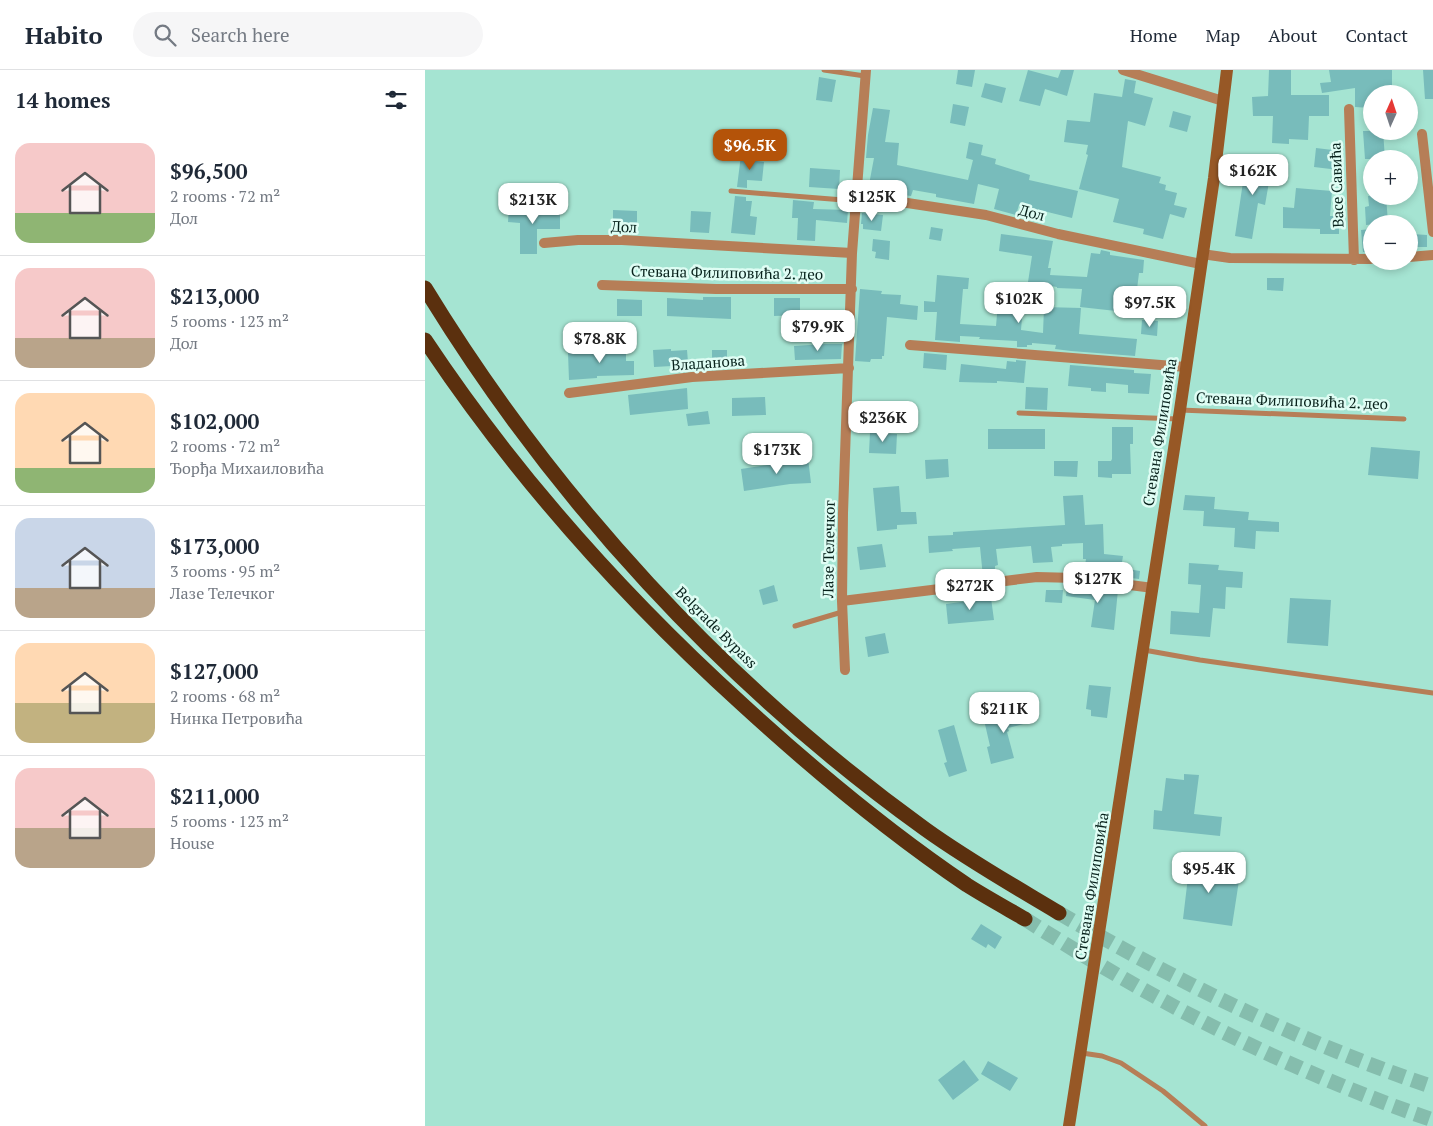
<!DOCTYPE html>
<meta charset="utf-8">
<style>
body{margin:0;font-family:"PT Serif",serif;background:#f6f6f7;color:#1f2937;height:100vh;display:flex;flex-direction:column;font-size:19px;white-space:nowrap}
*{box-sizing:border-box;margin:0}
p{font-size:16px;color:#747a83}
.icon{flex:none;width:28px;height:28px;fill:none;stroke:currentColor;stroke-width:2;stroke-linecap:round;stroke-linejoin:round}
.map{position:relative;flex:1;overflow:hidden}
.sheet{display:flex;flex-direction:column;background:#fff;width:425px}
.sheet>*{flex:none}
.needle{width:32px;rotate:3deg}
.fabs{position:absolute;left:938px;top:15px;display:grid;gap:10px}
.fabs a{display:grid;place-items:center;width:55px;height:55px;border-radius:50%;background:#fff;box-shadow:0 2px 8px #0003;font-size:25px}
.price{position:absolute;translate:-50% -42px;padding:0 11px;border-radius:10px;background:#fff;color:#222;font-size:16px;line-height:32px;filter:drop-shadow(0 1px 2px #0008)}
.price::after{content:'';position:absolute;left:50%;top:30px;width:15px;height:11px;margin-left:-8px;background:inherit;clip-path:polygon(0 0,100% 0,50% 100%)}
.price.active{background:#b45309;color:#fff}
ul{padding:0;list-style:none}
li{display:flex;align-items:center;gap:15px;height:125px;padding:0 15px}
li+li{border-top:1px solid #e0e1e3}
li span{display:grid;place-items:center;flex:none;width:140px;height:100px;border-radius:15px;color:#555}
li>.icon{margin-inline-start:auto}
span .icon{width:60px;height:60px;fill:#fffc;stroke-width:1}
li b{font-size:21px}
h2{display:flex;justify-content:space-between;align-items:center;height:60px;padding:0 15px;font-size:21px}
header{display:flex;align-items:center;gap:30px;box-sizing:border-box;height:70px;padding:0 25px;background:#fff;border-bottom:1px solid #e0e1e3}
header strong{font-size:24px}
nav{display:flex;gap:28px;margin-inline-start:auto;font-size:18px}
.search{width:350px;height:45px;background:#f6f6f7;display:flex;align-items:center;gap:12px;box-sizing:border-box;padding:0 18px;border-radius:28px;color:#747a83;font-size:19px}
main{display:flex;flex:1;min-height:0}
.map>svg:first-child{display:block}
.building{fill:#78bcbb}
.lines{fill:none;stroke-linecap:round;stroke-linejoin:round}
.motorway-tunnel{stroke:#85bdad;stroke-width:15;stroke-dasharray:15 8;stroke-linecap:butt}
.service{stroke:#b67e57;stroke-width:5}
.minor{stroke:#b67e57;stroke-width:10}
.secondary{stroke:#975826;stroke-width:12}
.motorway{stroke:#5b300e;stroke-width:15}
.labels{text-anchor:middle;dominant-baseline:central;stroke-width:5;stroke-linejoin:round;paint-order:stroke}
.street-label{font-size:15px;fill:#07211b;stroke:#dffdf4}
</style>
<header>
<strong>Habito</strong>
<div class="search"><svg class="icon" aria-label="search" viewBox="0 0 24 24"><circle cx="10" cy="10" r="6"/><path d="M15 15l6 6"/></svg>Search here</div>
<nav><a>Home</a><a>Map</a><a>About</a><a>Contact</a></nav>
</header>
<main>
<section class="sheet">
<h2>14 homes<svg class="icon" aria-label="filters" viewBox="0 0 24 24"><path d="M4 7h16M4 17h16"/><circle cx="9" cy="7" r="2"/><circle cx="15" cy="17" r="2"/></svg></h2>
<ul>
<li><span style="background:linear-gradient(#f6c9c9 70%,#8fb573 0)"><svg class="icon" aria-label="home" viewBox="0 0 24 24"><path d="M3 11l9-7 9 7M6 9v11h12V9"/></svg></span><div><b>$96,500</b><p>2 rooms · 72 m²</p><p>Дол</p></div></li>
<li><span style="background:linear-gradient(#f6c9c9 70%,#b9a48a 0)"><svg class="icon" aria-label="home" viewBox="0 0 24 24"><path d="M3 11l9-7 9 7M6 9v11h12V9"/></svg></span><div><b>$213,000</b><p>5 rooms · 123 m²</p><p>Дол</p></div></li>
<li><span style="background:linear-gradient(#ffd9b3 75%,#8fb573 0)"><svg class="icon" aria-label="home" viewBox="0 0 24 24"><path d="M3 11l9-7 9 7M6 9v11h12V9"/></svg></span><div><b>$102,000</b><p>2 rooms · 72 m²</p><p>Ђорђа Михаиловића</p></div></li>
<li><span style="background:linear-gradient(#c9d6e8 70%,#b9a48a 0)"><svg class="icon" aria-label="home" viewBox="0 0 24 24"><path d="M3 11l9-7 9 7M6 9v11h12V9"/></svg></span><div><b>$173,000</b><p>3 rooms · 95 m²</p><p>Лазе Телечког</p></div></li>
<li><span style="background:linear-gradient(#ffd9b3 60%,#c2b280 0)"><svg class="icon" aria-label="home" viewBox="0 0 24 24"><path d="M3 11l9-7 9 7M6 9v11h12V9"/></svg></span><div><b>$127,000</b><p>2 rooms · 68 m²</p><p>Нинка Петровића</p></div></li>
<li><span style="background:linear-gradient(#f6c9c9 60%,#b9a48a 0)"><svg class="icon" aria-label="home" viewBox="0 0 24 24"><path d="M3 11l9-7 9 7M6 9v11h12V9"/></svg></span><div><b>$211,000</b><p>5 rooms · 123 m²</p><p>House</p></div></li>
</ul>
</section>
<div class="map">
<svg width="1008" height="1056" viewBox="0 0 1008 1056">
<rect width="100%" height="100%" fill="#a5e4d2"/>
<!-- building -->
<path class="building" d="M533,0H550L547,17L531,14Z
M603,0L633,8L636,0H649L642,26L620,19L615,36L594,31Z
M844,0H866V25H904V46H884L883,70L864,69V74L847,73L848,46H828L827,27L843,26Z
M904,0H967V24H946V38L930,37V18L897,23L895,13L906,12Z
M998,0H1008V29H1000Z
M394,7L411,10L407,32L391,30Z
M700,9L711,11L709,23L728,28L720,56L703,51L697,97L736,107L734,113L741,115L740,120L752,123L749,135L762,138L759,148L745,144L738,169L718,164L719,159L688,152L694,129L654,119L663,85L661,84L663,75L639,72L642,50L665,52L669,23L697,27Z
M560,13L581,18L577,33L556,27Z
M528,34L544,37L540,56L525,53Z
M448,38L465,40L460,72L474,73L472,95L543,110L548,90L541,88L544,72L558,75L556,85L571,89L570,94L605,105L604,110L653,121L647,148L594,135L591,145L569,139L574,119L553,114L549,134L511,127V124L488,120L486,126L443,120L449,88H441L443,65Z
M748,41L766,46L762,62L744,57Z
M938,61H958L960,89H940Z
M891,78L916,81L914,100L889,97Z
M316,85L324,86V90L339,92L337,111L322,110V118L312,117Z
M828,86L848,89L840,135L833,133L827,169L810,166L818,112L824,113Z
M385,98L415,100L414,119L384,117Z
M871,118L907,121L905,146H914V164H895V159L858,158V137L869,138Z
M310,126L321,127V131H327L325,146L332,147L330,165L306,163Z
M943,126H961L963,153L941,155L940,137L944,136Z
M368,130L389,132L388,139L423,140L422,153L391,150L390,171L372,170L373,148H367Z
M84,136L97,137V139L135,140V159H112V184H95V153L83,152Z
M188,140L212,141V159L188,158Z
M266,141L286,142L284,163L265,162Z
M437,143L458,145L456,161L438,159V154H436Z
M506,157L518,159L516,171L504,169Z
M946,159V182H938L936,160Z
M576,164L628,171L623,198H626L625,205L662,207L666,183L675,184L676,180L685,182V185L719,190L718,203H714L709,243L655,237L657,219L632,218V217L603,212L607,186L574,181Z
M987,164L1002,165V177H987Z
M448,169L465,171L464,190L450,188L451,182L447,181Z
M512,205L544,208L543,219H538L535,254L571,256L573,233L598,235L596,260L618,263L619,237L656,238L654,264L712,269L710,286L646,281L630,279L631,275L607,273V275H602V277H592V271L554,269L555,267L535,266V272L510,270L512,242H499V231L510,232Z
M842,208H859L858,221L842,220Z
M435,219L457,221L456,224L476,225L475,234L493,236L492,250L462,247L459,286H457V289H446L445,292L430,291Z
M278,227H306V249L242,246V228L278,230Z
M349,228H375V245L349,246Z
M192,229L217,230V246H192Z
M717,250L733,251L732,266L716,264Z
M400,274H417L416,289L370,290L369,276Z
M191,275H201V291H209V305L172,306V308L144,310L143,283L170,281L191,282Z
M246,279V281L262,280L263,292L246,293L247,296L229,297L228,280Z
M287,280H302V296L287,297Z
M499,283L522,285L521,300L498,298Z
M591,290L601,291L599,313L572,311V313L534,312L536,294L581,299L582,291L591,292Z
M645,295L709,300V303L726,304L724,324L703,323V315L681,313V322L666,321V318L643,316Z
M601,317L623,318L622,340L600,339Z
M262,318L263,339L205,345L203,325Z
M340,327L341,345L307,346V328Z
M283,341L285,354L263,356L261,344Z
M687,357H708V374H705L706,404H687V408L673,407V391H686L687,389Z
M563,359H620V379H563Z
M445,362L472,364L471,384L444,383Z
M946,377L995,381L993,409L943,405Z
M383,388L386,413L365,414L319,421L316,399L363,392L362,390Z
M523,389L524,407L501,409L500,390Z
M629,391H653L652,407L629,406Z
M474,416L476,442H491L492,454L472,455V459L452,461L448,418Z
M658,425L660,455L678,454L679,484L698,486L696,498L715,501L714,509L659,502L661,489H658V473L637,474V476L626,477L628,492L608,493L606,476L571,479L573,495L570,496V505L558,507L555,477L527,479L528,481L504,483L503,466L528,465V462L640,455L638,426Z
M760,425L790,427L789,439L824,442L823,450L854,452V462L831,461L830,479L809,477L810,458L778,456L779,441L758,440Z
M457,474L461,497L435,500L432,477Z
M764,493L794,495L793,500L818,502L817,518L801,517L800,539L788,538L785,567L745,564L746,541L774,543L776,515L763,514Z
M349,515L353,531L338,535L334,520Z
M642,515L693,520L689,560L666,557L670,530L641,526Z
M621,520H638L637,533L620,532Z
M566,528L569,550L523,554L521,534Z
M865,528L906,530L903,576L862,573Z
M460,563L464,583L443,587L440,567Z
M664,615L686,617L682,648L666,646V640L661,639Z
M607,638L610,651L583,658L584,661L582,662L589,688L566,694L562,677L565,676L559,650Z
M529,655L542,701L524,707L519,693L522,692L513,660Z
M759,704L774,705L769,744L797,747L795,766L728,759L729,740L737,741L741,708L759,710Z
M752,793L782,796V799L815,804L807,856L758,849L763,807L751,806Z
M556,854L577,867L570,879L563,874L561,878L546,869Z
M539,990L554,1010L528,1030L513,1010Z
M563,991L593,1008L585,1021L556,1004Z"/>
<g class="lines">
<!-- motorway-tunnel -->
<path class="motorway-tunnel" d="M634,843C753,912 877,973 1008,1017
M600,849C728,931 864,1001 1008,1050"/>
<!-- service -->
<path class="service" d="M399,0L440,6
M306,121L431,131
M755,340L979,349
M594,343L753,349
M370,556L417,542
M719,580L775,590L1008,623
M657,983L677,986L696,993L738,1021L780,1056"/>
<!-- minor -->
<path class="minor" d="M698,0L798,31
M924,39L929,190
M997,64L1008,162
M430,125L561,145L633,164L776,194
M119,173L153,170H197L427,183
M777,184L805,188L946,189
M984,187L1008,185
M177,215L291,219H427
M485,275L761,297
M144,323L267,307L424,298
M417,531L612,507L651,508L728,518
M420,600L417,531L418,443L427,183L441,0"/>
<!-- secondary -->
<path class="secondary" d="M644,1056L755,340L789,108L802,0"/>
<!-- motorway -->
<path class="motorway" d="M0,218C128,428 300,615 500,759C543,790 589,816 634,843
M0,270C89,404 199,527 318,635C389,700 462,761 542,815C561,827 581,838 600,849"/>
</g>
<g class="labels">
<!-- street labels -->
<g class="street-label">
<text transform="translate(911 115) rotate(-92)">Васе Савића</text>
<text transform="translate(607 142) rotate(15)">Дол</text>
<text transform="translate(199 156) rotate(2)">Дол</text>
<text transform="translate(302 202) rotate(1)">Стевана Филиповића 2. део</text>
<text transform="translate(283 292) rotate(-4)">Владанова</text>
<text transform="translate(867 330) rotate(2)">Стевана Филиповића 2. део</text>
<text transform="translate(734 362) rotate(-81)">Стевана Филиповића</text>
<text transform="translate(403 479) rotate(-89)">Лазе Телечког</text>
<text transform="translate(292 557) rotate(45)">Belgrade Bypass</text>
<text transform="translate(666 816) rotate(-81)">Стевана Филиповића</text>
</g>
</g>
</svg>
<div class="fabs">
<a><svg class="needle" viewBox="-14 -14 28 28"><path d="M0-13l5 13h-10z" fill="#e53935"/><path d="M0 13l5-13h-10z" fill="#747a83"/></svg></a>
<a>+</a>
<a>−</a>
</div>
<b class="price active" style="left:325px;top:101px">$96.5K</b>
<b class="price" style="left:828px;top:126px">$162K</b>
<b class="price" style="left:447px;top:152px">$125K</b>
<b class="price" style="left:108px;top:155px">$213K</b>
<b class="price" style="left:594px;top:254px">$102K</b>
<b class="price" style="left:725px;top:258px">$97.5K</b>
<b class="price" style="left:393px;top:282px">$79.9K</b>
<b class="price" style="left:175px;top:294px">$78.8K</b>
<b class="price" style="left:458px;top:373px">$236K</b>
<b class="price" style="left:352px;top:405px">$173K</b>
<b class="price" style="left:673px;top:534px">$127K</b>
<b class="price" style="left:545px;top:541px">$272K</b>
<b class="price" style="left:579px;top:664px">$211K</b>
<b class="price" style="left:784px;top:824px">$95.4K</b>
</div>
</main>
